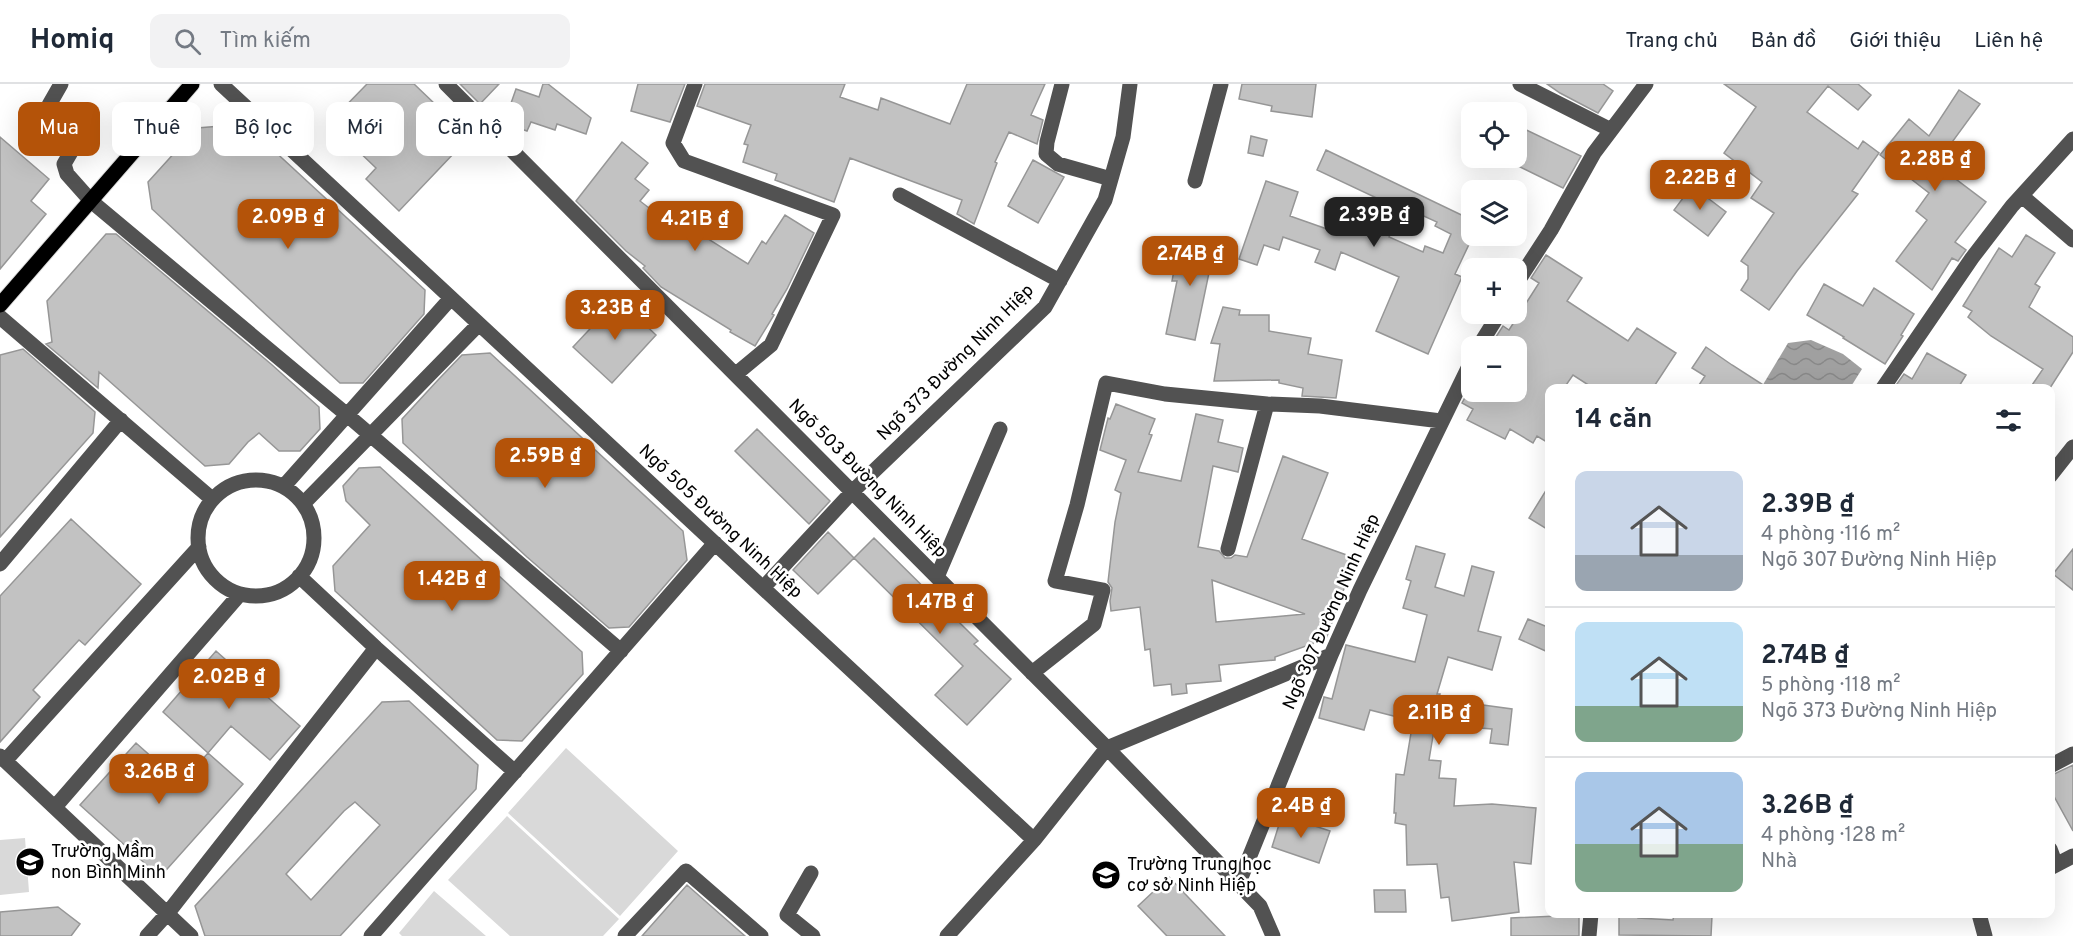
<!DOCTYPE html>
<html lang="vi">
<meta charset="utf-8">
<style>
body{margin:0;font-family:Overpass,sans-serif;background:#f2f2f3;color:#1f2937;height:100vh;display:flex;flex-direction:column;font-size:22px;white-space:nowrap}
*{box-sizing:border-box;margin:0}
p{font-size:20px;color:#747a83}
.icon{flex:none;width:33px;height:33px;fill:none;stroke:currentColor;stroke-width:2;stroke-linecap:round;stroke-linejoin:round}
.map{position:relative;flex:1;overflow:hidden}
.drawer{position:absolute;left:1545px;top:300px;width:510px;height:534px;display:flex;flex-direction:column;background:#fff;border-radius:12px;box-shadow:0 6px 24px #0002}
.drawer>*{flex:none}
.guide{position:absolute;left:18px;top:18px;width:570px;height:54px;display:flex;gap:12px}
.controls{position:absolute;left:1461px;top:18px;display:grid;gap:12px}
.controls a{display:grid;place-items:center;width:66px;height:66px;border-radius:12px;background:#fff;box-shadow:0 6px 24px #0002;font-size:30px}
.price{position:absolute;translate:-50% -51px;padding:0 14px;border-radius:12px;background:#b45309;color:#fff;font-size:20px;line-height:39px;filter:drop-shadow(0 2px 3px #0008)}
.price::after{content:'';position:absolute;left:50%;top:36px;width:18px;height:14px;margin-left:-9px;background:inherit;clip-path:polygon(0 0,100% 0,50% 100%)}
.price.active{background:#222;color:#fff}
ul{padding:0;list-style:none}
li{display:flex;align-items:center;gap:18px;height:150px;padding:0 30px}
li+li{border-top:2px solid #e0e1e3}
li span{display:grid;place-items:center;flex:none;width:168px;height:120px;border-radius:12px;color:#555}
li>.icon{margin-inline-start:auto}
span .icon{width:72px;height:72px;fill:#fffc;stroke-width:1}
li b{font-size:26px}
h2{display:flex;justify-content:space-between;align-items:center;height:72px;padding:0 30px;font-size:26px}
.pill{padding:0 21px;border-radius:12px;background:#fff;box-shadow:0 6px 24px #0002;font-size:21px;line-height:54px}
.pill.active{background:#b45309;color:#fff}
header{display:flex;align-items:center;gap:36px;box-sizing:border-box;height:84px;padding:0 30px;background:#fff;border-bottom:2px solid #e0e1e3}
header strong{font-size:28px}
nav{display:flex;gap:33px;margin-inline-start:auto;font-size:21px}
.search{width:420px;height:54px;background:#f2f2f3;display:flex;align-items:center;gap:15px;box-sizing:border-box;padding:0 21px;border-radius:12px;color:#747a83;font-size:22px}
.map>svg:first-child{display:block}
.green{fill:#d9d9d9}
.water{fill:url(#water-waves)}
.building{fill:#c2c2c2;stroke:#969696;stroke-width:1.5;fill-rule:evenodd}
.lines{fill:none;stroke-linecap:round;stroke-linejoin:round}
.major-casing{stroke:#dbdbdb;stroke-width:17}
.minor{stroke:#525252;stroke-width:15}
.major{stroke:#000;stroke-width:15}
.labels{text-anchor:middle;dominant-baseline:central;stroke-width:5;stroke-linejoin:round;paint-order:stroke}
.street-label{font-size:18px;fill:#000;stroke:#fff}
.poi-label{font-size:18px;fill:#000;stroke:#fff;text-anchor:start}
</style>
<header>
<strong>Homiq</strong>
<div class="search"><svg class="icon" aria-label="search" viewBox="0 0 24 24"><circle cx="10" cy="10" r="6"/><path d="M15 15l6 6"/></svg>Tìm kiếm</div>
<nav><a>Trang chủ</a><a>Bản đồ</a><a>Giới thiệu</a><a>Liên hệ</a></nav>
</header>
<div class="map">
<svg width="2073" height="852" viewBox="0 0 2073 852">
<defs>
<pattern id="water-waves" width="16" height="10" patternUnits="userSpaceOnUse" patternTransform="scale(1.5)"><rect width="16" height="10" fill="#a0a0a0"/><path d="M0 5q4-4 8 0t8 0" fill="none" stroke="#888"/></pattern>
</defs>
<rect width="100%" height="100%" fill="#fff"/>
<!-- green -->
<path class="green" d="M566,664L678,767L620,832L508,729Z
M507,732L619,835L603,852H510L448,796Z
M25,754L29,808L0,811V756Z
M434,807L486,852H402L399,849Z"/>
<!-- water -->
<path class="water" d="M1811,256L1843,270L1862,285L1850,304H1761L1788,259Z"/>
<!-- building -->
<path class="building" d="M367,0H414L436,21L423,35L456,67L399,127L366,95L376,84L329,39Z
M460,0H499L480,20Z
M543,0H548L591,34L586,50L557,40L555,46L531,38L527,47L504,39L516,5L539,13Z
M638,0H685L670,38L631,27Z
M705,0H845L840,13L878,26L881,14L950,40L967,0H1045L1031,31L1043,36L1037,60L1009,48L995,78L997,79L974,140L957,130L962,116L850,74L834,118L775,96L777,90L743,78L748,61L744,60L751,41L697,22Z
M1242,0H1316L1312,33L1271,27L1272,22L1239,15Z
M1547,0H1603L1613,7L1598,29L1560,9Z
M1724,0H1858L1871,11L1858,26L1828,2L1807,28L1858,65L1863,57L1879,69L1852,107L1858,110L1797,187L1769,226L1741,206L1748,195V182L1741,177L1774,129L1751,114L1762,98L1724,69L1756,23Z
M1959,6L1980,20L1936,80L1986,118L1955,158L1966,166L1958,177L1952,174L1932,206L1896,177L1927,136L1916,127L1929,109L1880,71L1909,35L1929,52Z
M245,40L425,206L424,230L363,299H340L152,125L148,98L197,44Z
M1516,41L1581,72L1563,104L1516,81Z
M1251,52L1267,56L1263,72L1248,69Z
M0,53L49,95L31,117L46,130L0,185Z
M622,58L648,79L635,95L649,106L640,117L671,141L675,134L748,180L762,157L766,160L785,131L814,149L787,205L772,230L774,231L755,262L730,248L731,246L661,203L643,184L645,182L626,167L576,117Z
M1326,66L1472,136V154L1455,190L1462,193L1428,270L1376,247L1399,193L1341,168L1335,186L1315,178L1320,166L1283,153L1279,166L1264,161L1257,181L1239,175L1266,97L1298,108L1290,132L1327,145L1334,128L1391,150L1389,153L1423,168L1425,162L1443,169L1451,150L1435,142L1437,138L1404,123L1402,126L1317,86Z
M1033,76L1064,93L1038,139L1008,122Z
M1692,102L1726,128L1708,152L1674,126Z
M106,150H116L271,280L319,323L320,345L300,367H279L259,349L248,358L229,380L205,382L99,288L98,304L46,260L52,258L47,217Z
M2026,151L2055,169L2035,200L2040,203L2029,223L2073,253V268L2050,304H2030L2043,285L1991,252L1968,233L1972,227L1963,222L1999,164L2012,173Z
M1180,154L1215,160L1195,256L1166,250L1177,197H1172Z
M1546,171L1582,194L1567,217L1628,257L1637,244L1676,269L1653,304H1593L1573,291L1564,304H1550V360L1537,352L1533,359L1510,345L1505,355L1467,336L1473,325L1462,319L1468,308H1516V262H1490L1503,242L1509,246L1539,199L1531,194Z
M1824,200L1863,222L1874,204L1914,230L1901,251L1903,252L1885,280L1843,254L1844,253L1807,231Z
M618,215L656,251L612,299L573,263Z
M1223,223L1240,226L1239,231H1269V247L1311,254L1308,270L1342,276L1336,314L1302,312L1303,304L1279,299V296L1214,297L1220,260L1211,259Z
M1706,263L1732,281L1768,304H1697L1705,292L1692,284Z
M23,265L95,328L93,349L0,453V271Z
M490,269L683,447L687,476L629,543L609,544L527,473L403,359L402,335L438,296L462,271Z
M1927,269L1966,291L1958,304H1894L1904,290L1912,295Z
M1116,320L1155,335L1149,350L1152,351L1138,388L1181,397L1196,330L1223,336L1218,358L1243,364L1238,388L1213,382L1198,463L1219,467L1225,474H1231L1235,471L1247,473L1283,372L1328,389L1302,455L1355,474L1326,555L1275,573V576L1219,581L1221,597L1186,600L1187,609L1172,611L1171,600L1154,602L1150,565L1145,566L1140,523L1111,527L1110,517L1112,504L1108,498L1115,438L1121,409L1115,406L1126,376L1100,366L1108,334L1110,335ZM1212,496L1305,530L1216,538Z
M757,345L830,417L809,440L735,367Z
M380,383L582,568L583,590L522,657L497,656L335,507L333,482L370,441L346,417L343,402L359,384Z
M1550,400V447L1529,434Z
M71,435L141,500L85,561L79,556L33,606L40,613L0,658V512Z
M828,448L854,474L818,510L793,486Z
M874,454L978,557L974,560L1011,595L967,641L935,611L963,582L854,474Z
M1416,462L1445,470L1435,503L1464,512L1472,482L1494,488L1478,547L1501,553L1492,586L1448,573L1437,610H1440L1429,676L1441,677L1439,694L1456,695L1454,722L1492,720L1536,724L1531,780L1514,778L1519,828L1452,837L1449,813L1441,814L1437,780L1407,781L1406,741L1395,739L1396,729H1394L1396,690L1404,691L1413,637L1370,626L1364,646L1319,634L1324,613L1332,615L1346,561L1415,578L1427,531L1403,524L1411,497L1406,495Z
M2073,465V506L2053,490Z
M1528,535L1550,544V569L1519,555Z
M216,567L300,642L270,676L231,642L208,669L163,628Z
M409,617L478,681L476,705L340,852H205L195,822L382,618ZM355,718L380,741L311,816L286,790L344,727Z
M1483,621L1512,625L1508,661L1490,659L1492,645L1480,644Z
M136,659L181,699L208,669L243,700L160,793L80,721Z
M2073,681V747L2050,705V692Z
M1282,731L1330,747L1319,779L1272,763Z
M1169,793L1225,852H1167L1138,822Z
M687,801L704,816L745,852H642Z
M1374,806H1405L1406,828H1375Z
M58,823L80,840L71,852H0V828Z
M1619,830H1638V834L1673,836L1674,830L1712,832L1711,852L1619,851Z
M1579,831V852H1511V834Z"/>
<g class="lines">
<!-- major casing -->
<g class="major-casing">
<path id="major" d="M0,221L192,0"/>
</g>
<!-- minor -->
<path class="minor" d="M61,0L49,21V36L71,60V68L64,80L67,90L91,117L346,330L621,567
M221,0L1034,756
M446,0L1107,664L1260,822L1273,852
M695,0L673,59L684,77L833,131L771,261L736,290
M1062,0L1047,58L1046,70L1058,80L1111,95
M1520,0L1611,46
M1195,97L1221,0
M900,111L1060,197
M2022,112L2073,156
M1516,200L1551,146L1594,69L1646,0
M0,233L212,415
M1479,262L1499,230
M1883,304L1972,174L2012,122L2073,55
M2050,392L2073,363
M198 454a58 58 0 1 1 116 0a58 58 0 1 1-116 0Z
M284,402L451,214
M303,420L479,240
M1228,465L1267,320L1320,322L1441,337
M0,480L121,336
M299,492L376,564L515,688
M937,493L1000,345
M763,504L852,408L1045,223L1105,116L1123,53L1130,0
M1032,589L1094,540L1103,506L1055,497L1077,421L1106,299L1165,310L1267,320
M0,672L191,852
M5,677L199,463
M2050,682L2073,670
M55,723L240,510
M2050,765L2056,781
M2050,784L2073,772
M811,789L787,831L813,852
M1238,801L1331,571L1360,506L1472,276
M1979,830L1985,852
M147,852L167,830L376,564
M371,852L715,459
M625,852L686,787L761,852
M947,852L1034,756L1107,664L1331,571
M1589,852L1591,830"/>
<!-- major -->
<use href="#major" class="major"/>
</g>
<!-- icons -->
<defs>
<g id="school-disc" transform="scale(1.5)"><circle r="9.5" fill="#000" stroke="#fff"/><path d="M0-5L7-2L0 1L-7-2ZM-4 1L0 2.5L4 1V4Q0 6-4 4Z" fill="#fff"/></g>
</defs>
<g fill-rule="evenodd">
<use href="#school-disc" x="30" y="778"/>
<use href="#school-disc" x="1106" y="791"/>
</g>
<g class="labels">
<!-- street labels -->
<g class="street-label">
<text transform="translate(956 279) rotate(-45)">Ngõ 373 Đường Ninh Hiệp</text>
<text transform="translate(867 395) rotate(45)">Ngõ 503 Đường Ninh Hiệp</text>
<text transform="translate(720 438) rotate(43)">Ngõ 505 Đường Ninh Hiệp</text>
<text transform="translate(1332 528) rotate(-66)">Ngõ 307 Đường Ninh Hiệp</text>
</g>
<!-- poi labels -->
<g class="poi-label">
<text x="51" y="768">Trường Mầm<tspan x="51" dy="21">non Bình Minh</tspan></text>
<text x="1127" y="781">Trường Trung học<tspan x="1127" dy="21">cơ sở Ninh Hiệp</tspan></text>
</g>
</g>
</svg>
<div class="controls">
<a><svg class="icon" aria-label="locate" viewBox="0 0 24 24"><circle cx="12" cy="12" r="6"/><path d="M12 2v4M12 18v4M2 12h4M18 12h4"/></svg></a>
<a><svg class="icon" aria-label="layers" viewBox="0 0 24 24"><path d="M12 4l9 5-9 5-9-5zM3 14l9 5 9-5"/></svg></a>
<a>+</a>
<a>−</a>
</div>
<b class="price" style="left:1935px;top:108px">2.28B ₫</b>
<b class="price" style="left:1700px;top:127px">2.22B ₫</b>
<b class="price active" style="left:1374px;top:164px">2.39B ₫</b>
<b class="price" style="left:288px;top:166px">2.09B ₫</b>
<b class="price" style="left:695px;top:168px">4.21B ₫</b>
<b class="price" style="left:1190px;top:203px">2.74B ₫</b>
<b class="price" style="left:615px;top:257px">3.23B ₫</b>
<b class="price" style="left:545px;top:405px">2.59B ₫</b>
<b class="price" style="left:452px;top:528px">1.42B ₫</b>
<b class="price" style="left:940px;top:551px">1.47B ₫</b>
<b class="price" style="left:229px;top:626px">2.02B ₫</b>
<b class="price" style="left:1439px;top:662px">2.11B ₫</b>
<b class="price" style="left:159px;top:721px">3.26B ₫</b>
<b class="price" style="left:1301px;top:755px">2.4B ₫</b>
<div class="guide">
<a class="pill active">Mua</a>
<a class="pill">Thuê</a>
<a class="pill">Bộ lọc</a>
<a class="pill">Mới</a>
<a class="pill">Căn hộ</a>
</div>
<section class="drawer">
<h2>14 căn<svg class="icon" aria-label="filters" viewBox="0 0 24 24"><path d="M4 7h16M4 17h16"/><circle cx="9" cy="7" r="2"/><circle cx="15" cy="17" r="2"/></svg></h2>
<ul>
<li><span style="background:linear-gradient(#c9d6e8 70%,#9aa5b1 0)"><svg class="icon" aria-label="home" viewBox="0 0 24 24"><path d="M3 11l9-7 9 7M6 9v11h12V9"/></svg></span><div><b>2.39B ₫</b><p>4 phòng · 116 m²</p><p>Ngõ 307 Đường Ninh Hiệp</p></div></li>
<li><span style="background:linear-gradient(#bfe0f5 70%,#7fa58c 0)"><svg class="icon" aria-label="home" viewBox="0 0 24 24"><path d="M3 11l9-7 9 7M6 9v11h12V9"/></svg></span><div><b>2.74B ₫</b><p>5 phòng · 118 m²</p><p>Ngõ 373 Đường Ninh Hiệp</p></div></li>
<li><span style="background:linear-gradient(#a9c7e8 60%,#7fa58c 0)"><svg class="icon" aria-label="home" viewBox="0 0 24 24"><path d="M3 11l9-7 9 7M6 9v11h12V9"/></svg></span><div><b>3.26B ₫</b><p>4 phòng · 128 m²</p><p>Nhà</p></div></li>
</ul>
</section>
</div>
